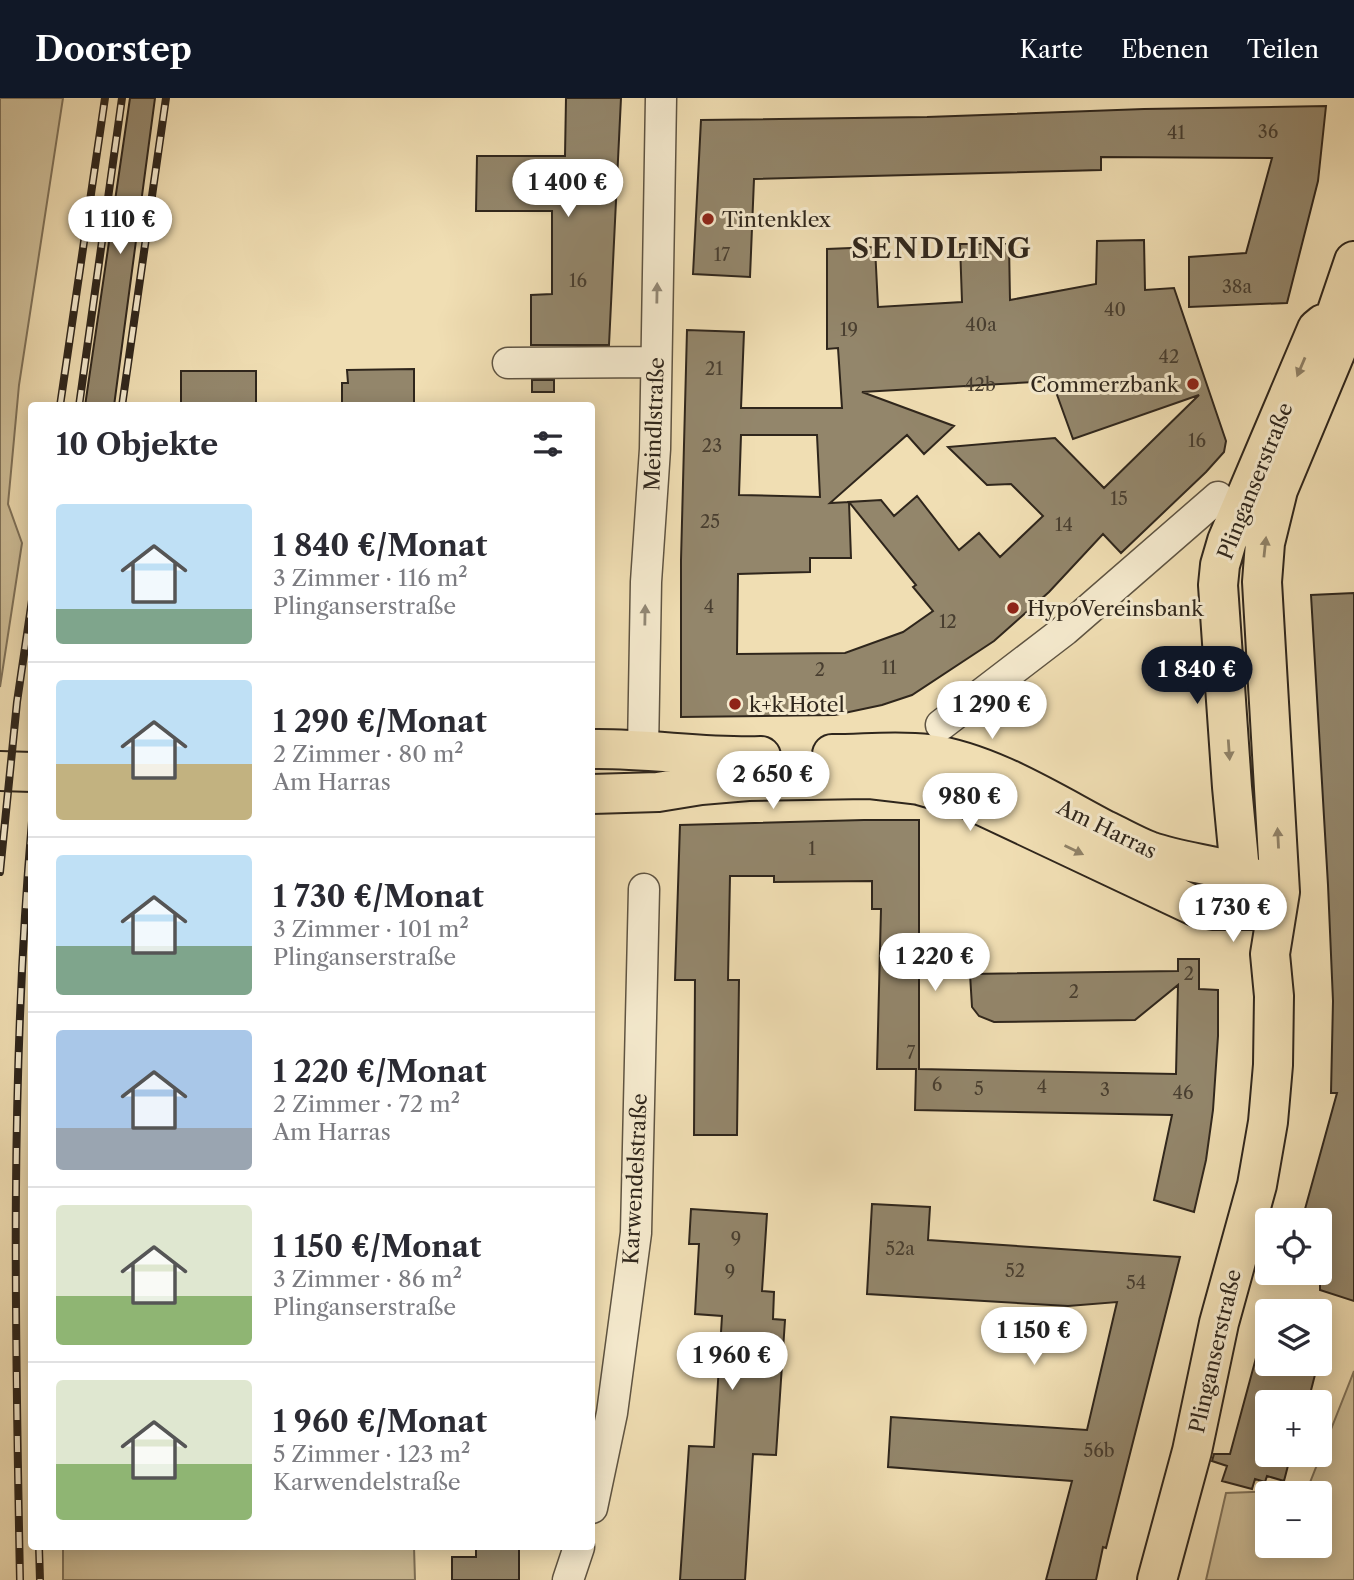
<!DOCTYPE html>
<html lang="de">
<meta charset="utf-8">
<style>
body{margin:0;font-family:"Libre Caslon Text",serif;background:#f2f2f3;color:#2b2b33;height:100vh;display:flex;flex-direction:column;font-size:26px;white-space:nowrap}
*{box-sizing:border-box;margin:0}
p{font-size:23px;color:#7c7c81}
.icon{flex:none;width:38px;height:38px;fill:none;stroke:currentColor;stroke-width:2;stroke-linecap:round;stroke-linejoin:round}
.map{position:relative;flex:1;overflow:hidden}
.sheet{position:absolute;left:28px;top:304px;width:567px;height:1148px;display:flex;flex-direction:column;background:#fff;border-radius:7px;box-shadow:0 4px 18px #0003}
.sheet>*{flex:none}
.buttons{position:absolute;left:1255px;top:1110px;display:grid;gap:14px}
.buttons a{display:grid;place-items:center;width:77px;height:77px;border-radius:7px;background:#fff;box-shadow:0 4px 18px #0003;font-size:35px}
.price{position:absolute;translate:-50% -60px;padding:0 16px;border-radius:24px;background:#fff;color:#222;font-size:23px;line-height:46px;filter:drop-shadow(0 2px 4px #0008)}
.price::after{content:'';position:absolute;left:50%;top:42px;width:21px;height:16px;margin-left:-10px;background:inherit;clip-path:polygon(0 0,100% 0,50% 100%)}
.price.active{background:#111827;color:#fff}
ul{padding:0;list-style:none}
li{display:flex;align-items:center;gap:21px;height:175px;padding:0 28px}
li+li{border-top:2px solid #e1e1e2}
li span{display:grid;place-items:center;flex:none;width:196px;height:140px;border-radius:7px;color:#555}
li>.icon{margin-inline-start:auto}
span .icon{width:84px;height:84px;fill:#fffc;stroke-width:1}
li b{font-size:30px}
h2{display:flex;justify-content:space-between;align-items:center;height:84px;padding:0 28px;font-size:30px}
header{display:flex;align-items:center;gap:42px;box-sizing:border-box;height:98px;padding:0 35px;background:#111827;color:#fff}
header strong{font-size:33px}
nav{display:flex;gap:38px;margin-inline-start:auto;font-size:24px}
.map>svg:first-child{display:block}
.green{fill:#cfbf99;stroke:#7f725a;stroke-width:2;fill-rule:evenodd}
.building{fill:#93866b;stroke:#2f261c;stroke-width:2;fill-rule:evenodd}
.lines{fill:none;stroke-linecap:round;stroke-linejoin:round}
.minor-casing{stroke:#5f5442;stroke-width:33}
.major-casing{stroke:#2f261c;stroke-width:42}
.minor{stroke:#f5eace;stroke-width:30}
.major{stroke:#f0deb3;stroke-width:38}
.rail-casing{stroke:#2f261c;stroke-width:8}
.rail{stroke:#f5eace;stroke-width:5;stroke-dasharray:16;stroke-linecap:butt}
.oneway{fill:#928875}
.oneway2{fill:#908268}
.poi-dot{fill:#8f2418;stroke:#f5eace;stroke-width:2.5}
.labels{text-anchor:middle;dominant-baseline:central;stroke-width:6;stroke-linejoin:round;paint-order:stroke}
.number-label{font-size:18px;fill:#483e30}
.poi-label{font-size:21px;fill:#2f261c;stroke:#f5eace;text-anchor:start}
.street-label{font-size:21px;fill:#2f261c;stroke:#f5eace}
.district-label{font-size:28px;font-weight:bold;letter-spacing:2px;fill:#2f261c;stroke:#f5eace}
</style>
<header>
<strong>Doorstep</strong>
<nav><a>Karte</a><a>Ebenen</a><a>Teilen</a></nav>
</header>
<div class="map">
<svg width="1354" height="1482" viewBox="0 0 1354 1482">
<rect width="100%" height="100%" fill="#f0deb3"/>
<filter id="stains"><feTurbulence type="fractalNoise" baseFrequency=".00286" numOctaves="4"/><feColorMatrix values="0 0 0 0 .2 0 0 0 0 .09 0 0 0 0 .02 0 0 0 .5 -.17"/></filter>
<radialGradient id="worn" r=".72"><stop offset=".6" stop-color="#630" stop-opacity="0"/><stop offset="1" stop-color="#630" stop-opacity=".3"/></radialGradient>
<!-- green -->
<path class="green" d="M0,0H63L19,287L8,406L22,445L0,589Z
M1354,1273V1482H1206L1226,1395L1307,1392ZM1267,1395H1320V1447H1267Z
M63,1449H414L415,1482H63Z"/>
<!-- building -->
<path class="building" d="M130,0H155L114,308H85Z
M566,0H621L609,247H531V197L552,196V113H476L477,58H565Z
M1326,8L1318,83L1287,205L1189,209V159L1246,155L1272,60L1101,59V72L754,81L750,179L693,176L701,22L927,19L1144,11Z
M1144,142L1145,192L1174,190L1226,343L1224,354L1206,374L1121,455L1103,436L1049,494L994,543L912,597L882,607L835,617L681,619V462L687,232L744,234L741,310H842L838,250L827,251V151L875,149L878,209L962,204L960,146H1009L1010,202L1096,186L1097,143ZM1052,283L1073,341L1199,297L1104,390L1055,340L948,349L987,387L1011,386L1043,418L1000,459L979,435L959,452L917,398L894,418L881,402L849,404L916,487L913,489L933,513L903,534L845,555L737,556L738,476L810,474V460H851L849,404L830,405L907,337L924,356L954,328L862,294ZM741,337H817L820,399L739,397Z
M414,271V308H342V285H348L347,272Z
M181,273H256V308H181Z
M532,282H554V294H532Z
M1354,495V1203L1320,1192V1122H1302L1337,995H1331L1333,903L1328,787L1311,497Z
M864,722H919V971L1176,976L1178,887L1135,922L994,924L979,918L972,909L970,876L1178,873V861H1199V891L1218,892V938L1213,1012L1206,1062L1194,1114L1154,1102L1172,1017L915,1012L916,971H877L881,811H872V783L774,784V778H730L728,882H739L737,1037H694L695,882H675L680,727Z
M872,1106L930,1109L928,1142L1180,1159L1106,1450L1103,1449L1096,1482H1046L1072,1383L888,1369L891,1319L1087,1332L1117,1204L1068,1208L867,1196Z
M691,1111L767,1116L762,1193L774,1194L773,1221L785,1222L776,1357L753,1356L745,1482H680L689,1348L714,1349L722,1218L695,1216L699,1146H689Z
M1260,1245L1267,1246V1265H1318L1308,1304H1267V1356H1291L1284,1383L1267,1378L1265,1384L1255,1381L1252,1391L1222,1383L1227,1368L1212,1363L1214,1356H1230Z
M476,1449H519V1482H452V1459H476Z"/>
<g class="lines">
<!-- minor casing -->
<g class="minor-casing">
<path id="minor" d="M508,265L656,264
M941,627L1065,532L1218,399
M643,652L646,484L655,351L661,0
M592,1410L612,1315L636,1135L644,791
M568,1482L579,1449"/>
</g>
<!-- major casing -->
<g class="major-casing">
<path id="major" d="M592,651C648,650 704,660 761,658
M832,656C864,656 897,652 929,656C989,664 1052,704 1105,732C1120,739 1134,747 1149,753C1194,769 1238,766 1280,794
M0,673L32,674
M592,696L658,694L701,687L748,683L868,681L919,687L968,701L1197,809L1214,812H1251L1280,794
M1246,796L1240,773L1232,689L1218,487L1220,467L1227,443L1317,231L1323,226
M1157,1482L1192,1353L1219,1225L1257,1087L1268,1024L1273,967L1274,898L1270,856L1280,794L1262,484L1265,445L1278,392L1341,241L1337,213L1354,163"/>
</g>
<!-- minor -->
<use href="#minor" class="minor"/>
<!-- major -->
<use href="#major" class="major"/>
<!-- rail casing -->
<g class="rail-casing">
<path id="rail" d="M60,308L105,0
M79,308L122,0
M122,308L166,0
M0,774L17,604L32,502
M39,1449L40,1482
M20,1482C15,1229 10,976 32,723"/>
</g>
<!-- rail -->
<use href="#rail" class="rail"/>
</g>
<!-- one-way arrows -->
<defs><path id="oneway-solid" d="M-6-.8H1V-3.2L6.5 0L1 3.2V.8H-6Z" transform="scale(1.75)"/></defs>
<g class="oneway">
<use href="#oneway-solid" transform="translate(657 195) rotate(-89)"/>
<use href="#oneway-solid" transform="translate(645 517) rotate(-89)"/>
</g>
<g class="oneway2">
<use href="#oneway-solid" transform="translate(1301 269) rotate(113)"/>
<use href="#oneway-solid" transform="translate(1265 449) rotate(-84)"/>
<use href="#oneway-solid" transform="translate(1229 652) rotate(86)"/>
<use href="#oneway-solid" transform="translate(1278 740) rotate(-93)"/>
<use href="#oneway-solid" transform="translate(1074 752) rotate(26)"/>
</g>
<!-- markers -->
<g class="poi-dot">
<circle cx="708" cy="121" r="7"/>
<circle cx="1193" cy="286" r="7"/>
<circle cx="1013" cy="510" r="7"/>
<circle cx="735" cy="606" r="7"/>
</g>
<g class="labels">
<!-- number labels -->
<g class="number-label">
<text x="1268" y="34">36</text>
<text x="1176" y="35">41</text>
<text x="722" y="157">17</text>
<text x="578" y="183">16</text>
<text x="1237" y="189">38a</text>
<text x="1115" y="212">40</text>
<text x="981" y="227">40a</text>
<text x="849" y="232">19</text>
<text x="1169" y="259">42</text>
<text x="714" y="271">21</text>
<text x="980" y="287">42b</text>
<text x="1197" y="343">16</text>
<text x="712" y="348">23</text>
<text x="1119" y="401">15</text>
<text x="710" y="424">25</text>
<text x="1064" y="427">14</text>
<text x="709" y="509">4</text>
<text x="948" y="524">12</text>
<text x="889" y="570">11</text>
<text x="820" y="572">2</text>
<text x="812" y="751">1</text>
<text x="1189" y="876">2</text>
<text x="1074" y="894">2</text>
<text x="911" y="955">7</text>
<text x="937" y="987">6</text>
<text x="1042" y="989">4</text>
<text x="979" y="991">5</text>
<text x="1105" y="992">3</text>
<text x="1183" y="995">46</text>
<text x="736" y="1141">9</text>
<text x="900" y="1151">52a</text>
<text x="1015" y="1173">52</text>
<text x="730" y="1174">9</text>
<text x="1136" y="1185">54</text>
<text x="1099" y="1353">56b</text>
</g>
<!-- poi labels -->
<g class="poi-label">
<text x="722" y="121">Tintenklex</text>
<text x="1179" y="286" text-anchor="end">Commerzbank</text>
<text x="1027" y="510">HypoVereinsbank</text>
<text x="749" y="606">k+k Hotel</text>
</g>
<!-- street labels -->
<g class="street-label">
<text transform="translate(654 326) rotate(-88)">Meindlstraße</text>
<text transform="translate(1255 383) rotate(-68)">Plinganserstraße</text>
<text transform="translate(1107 731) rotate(26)">Am Harras</text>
<text transform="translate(635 1081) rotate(-87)">Karwendelstraße</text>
<text transform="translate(1215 1253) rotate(-77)">Plinganserstraße</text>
</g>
<!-- district labels -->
<g class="district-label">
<text x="942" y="150">SENDLING</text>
</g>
</g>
<rect width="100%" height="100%" filter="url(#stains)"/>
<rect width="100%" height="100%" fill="url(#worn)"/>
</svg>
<div class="buttons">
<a><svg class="icon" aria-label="locate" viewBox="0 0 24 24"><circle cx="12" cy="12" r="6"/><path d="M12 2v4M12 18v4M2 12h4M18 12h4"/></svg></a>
<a><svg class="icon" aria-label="layers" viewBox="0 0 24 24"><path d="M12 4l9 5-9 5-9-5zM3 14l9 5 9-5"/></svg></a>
<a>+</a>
<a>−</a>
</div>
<b class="price" style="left:568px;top:121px">1 400 €</b>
<b class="price" style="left:120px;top:158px">1 110 €</b>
<b class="price active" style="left:1197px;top:608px">1 840 €</b>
<b class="price" style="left:992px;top:643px">1 290 €</b>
<b class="price" style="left:773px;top:713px">2 650 €</b>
<b class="price" style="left:970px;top:735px">980 €</b>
<b class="price" style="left:1233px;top:846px">1 730 €</b>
<b class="price" style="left:935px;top:895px">1 220 €</b>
<b class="price" style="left:1034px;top:1269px">1 150 €</b>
<b class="price" style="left:732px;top:1294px">1 960 €</b>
<section class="sheet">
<h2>10 Objekte<svg class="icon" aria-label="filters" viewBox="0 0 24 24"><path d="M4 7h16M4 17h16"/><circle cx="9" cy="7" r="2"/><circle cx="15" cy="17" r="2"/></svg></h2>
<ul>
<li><span style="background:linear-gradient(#bfe0f5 75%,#7fa58c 0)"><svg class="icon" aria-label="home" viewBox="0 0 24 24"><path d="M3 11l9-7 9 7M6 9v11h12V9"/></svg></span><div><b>1 840 €/Monat</b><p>3 Zimmer · 116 m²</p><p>Plinganserstraße</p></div></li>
<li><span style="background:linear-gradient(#bfe0f5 60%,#c2b280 0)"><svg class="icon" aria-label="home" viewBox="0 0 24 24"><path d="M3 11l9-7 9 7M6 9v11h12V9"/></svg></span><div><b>1 290 €/Monat</b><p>2 Zimmer · 80 m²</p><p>Am Harras</p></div></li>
<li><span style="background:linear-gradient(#bfe0f5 65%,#7fa58c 0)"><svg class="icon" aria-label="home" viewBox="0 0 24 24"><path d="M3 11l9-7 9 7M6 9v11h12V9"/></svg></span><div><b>1 730 €/Monat</b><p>3 Zimmer · 101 m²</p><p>Plinganserstraße</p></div></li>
<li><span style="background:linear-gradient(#a9c7e8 70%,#9aa5b1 0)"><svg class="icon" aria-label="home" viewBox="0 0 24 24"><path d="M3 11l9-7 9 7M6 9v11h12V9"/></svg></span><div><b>1 220 €/Monat</b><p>2 Zimmer · 72 m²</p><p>Am Harras</p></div></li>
<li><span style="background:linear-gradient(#dfe7d0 65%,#8fb573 0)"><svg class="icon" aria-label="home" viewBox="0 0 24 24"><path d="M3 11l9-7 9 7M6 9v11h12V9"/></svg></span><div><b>1 150 €/Monat</b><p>3 Zimmer · 86 m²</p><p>Plinganserstraße</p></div></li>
<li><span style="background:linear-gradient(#dfe7d0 60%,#8fb573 0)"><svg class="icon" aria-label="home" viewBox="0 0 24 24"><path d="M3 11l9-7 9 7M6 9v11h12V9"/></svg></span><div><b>1 960 €/Monat</b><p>5 Zimmer · 123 m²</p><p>Karwendelstraße</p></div></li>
</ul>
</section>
</div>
